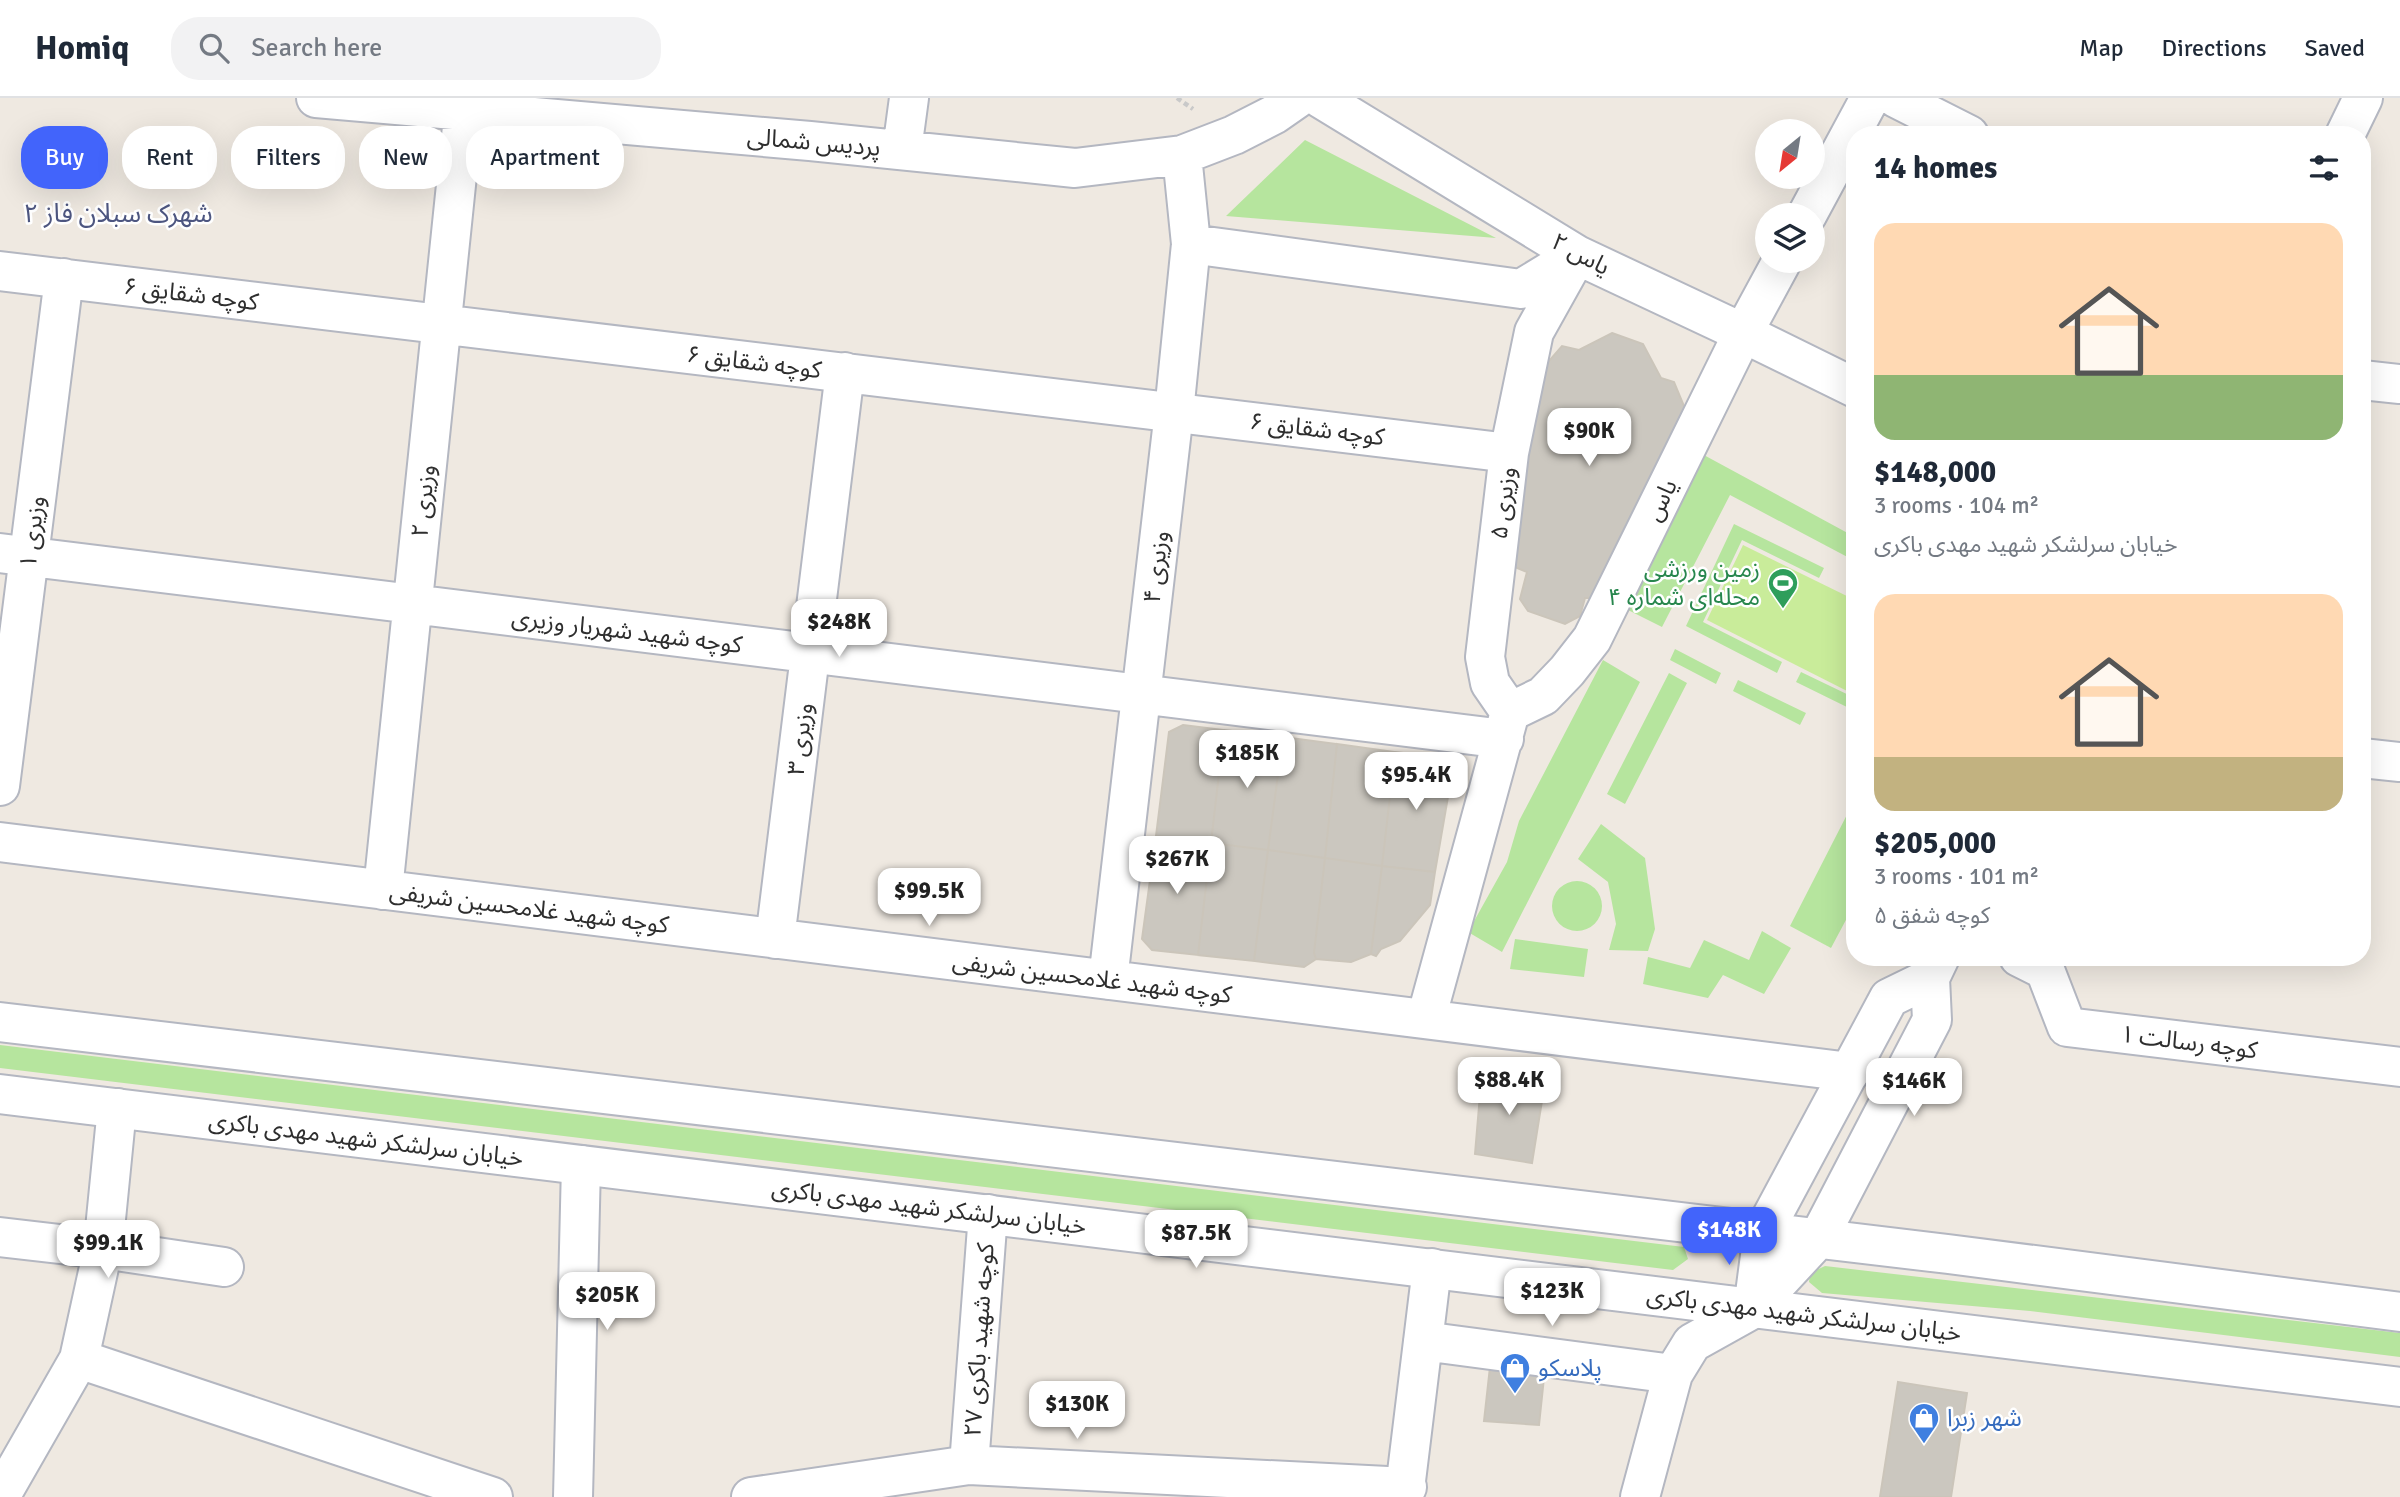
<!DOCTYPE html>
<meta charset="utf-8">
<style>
body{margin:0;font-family:Signika,"Noto Sans Arabic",sans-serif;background:#f2f2f3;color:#1f2937;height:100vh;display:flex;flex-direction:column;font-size:26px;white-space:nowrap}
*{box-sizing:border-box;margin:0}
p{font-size:23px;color:#747a83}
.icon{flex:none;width:38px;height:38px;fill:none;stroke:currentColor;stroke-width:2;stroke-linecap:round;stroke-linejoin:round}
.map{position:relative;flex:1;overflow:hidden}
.sheet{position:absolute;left:1846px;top:28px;width:525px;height:840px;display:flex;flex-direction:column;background:#fff;border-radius:28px;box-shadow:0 7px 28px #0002}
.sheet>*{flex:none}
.top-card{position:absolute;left:21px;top:28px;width:665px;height:63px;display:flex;gap:14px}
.needle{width:46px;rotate:210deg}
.tools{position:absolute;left:1755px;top:21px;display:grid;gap:14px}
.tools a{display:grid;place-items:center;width:70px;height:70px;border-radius:50%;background:#fff;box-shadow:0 7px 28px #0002;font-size:35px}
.price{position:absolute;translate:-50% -60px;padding:0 16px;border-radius:14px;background:#fff;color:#222;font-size:23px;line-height:46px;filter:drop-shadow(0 2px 4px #0008)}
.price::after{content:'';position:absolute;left:50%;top:42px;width:21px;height:16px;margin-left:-10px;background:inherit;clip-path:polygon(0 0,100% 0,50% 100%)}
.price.selected{background:#4264fb;color:#fff}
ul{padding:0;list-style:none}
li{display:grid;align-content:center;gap:14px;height:371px;padding:0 28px}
li span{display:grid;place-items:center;height:217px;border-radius:21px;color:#555}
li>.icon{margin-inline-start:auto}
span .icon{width:126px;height:126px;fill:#fffc;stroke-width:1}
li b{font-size:30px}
h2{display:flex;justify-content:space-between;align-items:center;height:84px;padding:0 28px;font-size:30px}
.pill{padding:0 24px;border-radius:28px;background:#fff;box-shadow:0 7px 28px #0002;font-size:24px;line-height:63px}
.pill.selected{background:#4264fb;color:#fff}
header{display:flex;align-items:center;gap:42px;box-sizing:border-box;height:98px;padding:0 35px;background:#fff;border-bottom:2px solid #e0e1e3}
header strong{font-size:33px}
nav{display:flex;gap:38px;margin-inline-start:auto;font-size:24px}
.search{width:490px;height:63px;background:#f2f2f3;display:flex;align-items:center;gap:18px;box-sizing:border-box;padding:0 24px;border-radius:28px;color:#747a83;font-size:26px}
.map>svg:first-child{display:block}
.green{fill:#b6e59e}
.pitch{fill:#c9ec9a}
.building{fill:#cbc7bf;stroke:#cbc5ba;stroke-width:2}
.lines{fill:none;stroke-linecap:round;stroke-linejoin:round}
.street-casing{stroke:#b4b7c1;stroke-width:42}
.secondary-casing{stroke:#b4b7c1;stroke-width:42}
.path{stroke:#c9c9c9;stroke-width:4.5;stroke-dasharray:5 3.5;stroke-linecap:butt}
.street{stroke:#fff;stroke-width:38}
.secondary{stroke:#fff;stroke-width:38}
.labels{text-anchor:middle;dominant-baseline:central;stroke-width:5;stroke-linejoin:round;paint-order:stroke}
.street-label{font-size:24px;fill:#2e2e2e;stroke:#fff}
.leisure-label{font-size:24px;fill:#27864d;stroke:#fff;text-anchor:end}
.shop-label{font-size:24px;fill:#366cbe;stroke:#fff;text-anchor:start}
.neighbourhood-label{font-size:26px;fill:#4d5680;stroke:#fff}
</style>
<header>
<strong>Homiq</strong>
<div class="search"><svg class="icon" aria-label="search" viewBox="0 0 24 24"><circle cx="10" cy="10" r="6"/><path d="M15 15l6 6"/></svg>Search here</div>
<nav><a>Map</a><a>Directions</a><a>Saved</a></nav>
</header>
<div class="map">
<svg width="2400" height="1399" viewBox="0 0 2400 1399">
<rect width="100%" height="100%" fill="#efe9e1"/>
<!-- green -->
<path class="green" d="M1305,42L1496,140L1226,118Z
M1702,356L1855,439V463L1730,397L1662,529L1622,509Z
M1734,426L1824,470L1819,480L1742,442L1703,524L1782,564L1777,575L1686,528Z
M1675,551L1721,575L1716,586L1670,562Z
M1603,562L1640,584L1502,854L1468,834L1507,764L1519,723Z
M1801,574L1855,600V613L1796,584Z
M1669,575L1687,585L1625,706L1607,696Z
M1738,582L1806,615L1800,627L1733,593Z
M1855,701V805L1831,850L1790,828Z
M1601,726L1645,760L1655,831L1648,853L1609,852L1616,826L1608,784L1578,761Z
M1552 808a25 25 0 1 1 50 0a25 25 0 1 1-50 0Z
M1762,833L1791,850L1764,896L1723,877L1708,900L1643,886L1648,859L1690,870L1704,842L1749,862Z
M1515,841L1588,851L1584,879L1510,871Z
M0,947L1684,1149L1688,1161L1673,1172L0,970Z
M1825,1168L2400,1235V1259L2030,1213L1822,1195L1809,1184L1810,1175Z"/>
<!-- pitch -->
<path class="pitch" d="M1743,447L1855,502V597L1707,522Z"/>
<!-- building -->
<path class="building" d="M1612,235L1643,246L1661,280L1674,284L1686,313L1595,500H1585L1580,518L1565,526L1528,513L1520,501L1527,474L1515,469L1536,278L1562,248L1579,252Z
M1183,627L1224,632L1211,745L1156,738L1169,634Z
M1224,632L1283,639L1268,752L1211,745Z
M1283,639L1337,646L1325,760L1268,752Z
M1337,646L1395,654L1382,768L1325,760Z
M1395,654L1420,657L1453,670L1435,774L1382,768Z
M1156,738L1211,745L1198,857L1152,852L1142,841Z
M1211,745L1268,752L1254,863L1198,857Z
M1268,752L1325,760L1314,855L1316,861L1304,869L1254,863Z
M1325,760L1382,768L1371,856L1351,864L1316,861L1314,855Z
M1382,768L1435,774L1430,807L1400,843L1381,851L1376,858L1371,856Z
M1482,973L1545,984L1532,1065L1475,1056Z
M1491,1260L1545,1270L1539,1327L1484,1323Z
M1898,1284L1967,1295L1951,1399H1880Z"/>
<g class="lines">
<!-- street casing -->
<g class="street-casing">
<path id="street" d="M316,0L810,43L1075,70L1182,57L1234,37L1275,16L1298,0
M1320,0L1577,157L1743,235L1855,290
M1896,0L1969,37
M902,52L909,0
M1807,117L1870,0
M1191,146L1521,191L1577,157L1534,234L1509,355L1485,559L1490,585L1510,614L1426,921
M0,173L1509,355
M2362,282L2400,286
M0,455L1504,641
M1510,614L1543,598L1567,573L1592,541L1743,235L1782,163
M2362,660L2400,664
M0,688L64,180
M0,744L1850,974
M383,792L465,0
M775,841L845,274
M2019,859L2045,872L2067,929L2400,969
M1108,882L1174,314L1191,146L1182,57
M0,1139L103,1151L224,1169
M1423,1243L1673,1276
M79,1261L493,1399
M969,1367L988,1116
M0,1399L79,1261L103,1151L117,1010
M573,1399L581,1067
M751,1399L969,1367L1407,1389
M1404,1399L1432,1170
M1640,1399L1673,1276L1692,1245L1753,1211"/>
</g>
<!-- secondary casing -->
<g class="secondary-casing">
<path id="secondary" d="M2345,37L2363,0
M0,924L1948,1156L2400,1214
M0,996L2400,1289
M1753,1211L1818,1141L1932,922L1930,880L1940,859
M1753,1211L1763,1135L1889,900L1930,880"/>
</g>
<!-- path -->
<path class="path" d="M1177,0L1193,11"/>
<!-- street -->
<use href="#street" class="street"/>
<!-- secondary -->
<use href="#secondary" class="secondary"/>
</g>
<!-- icons -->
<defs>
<g id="stadium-pin" transform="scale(1.575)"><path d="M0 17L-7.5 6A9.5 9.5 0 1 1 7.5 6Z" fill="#2e9e5b" stroke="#fff"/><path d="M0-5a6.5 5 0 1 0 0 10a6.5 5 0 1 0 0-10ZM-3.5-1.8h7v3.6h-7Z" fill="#fff"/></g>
<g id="shop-pin" transform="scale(1.575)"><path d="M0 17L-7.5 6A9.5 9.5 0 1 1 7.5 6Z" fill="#3f7fe0" stroke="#fff"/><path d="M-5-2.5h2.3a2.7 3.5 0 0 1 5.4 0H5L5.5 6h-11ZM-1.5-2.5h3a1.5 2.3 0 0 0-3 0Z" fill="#fff"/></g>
</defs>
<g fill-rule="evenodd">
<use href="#stadium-pin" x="1783" y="485"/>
<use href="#shop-pin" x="1515" y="1270"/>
<use href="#shop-pin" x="1924" y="1320"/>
</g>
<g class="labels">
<!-- street labels -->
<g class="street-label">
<text transform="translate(814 44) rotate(5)">پردیس شمالی</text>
<text transform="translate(1581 156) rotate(28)">یاس ۲</text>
<text transform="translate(191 196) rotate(7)">کوچه شقایق ۶</text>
<text transform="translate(754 264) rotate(7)">کوچه شقایق ۶</text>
<text transform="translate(1317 331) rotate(7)">کوچه شقایق ۶</text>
<text transform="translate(1661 402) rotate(-64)">یاس</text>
<text transform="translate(423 403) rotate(-84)">وزیری ۲</text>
<text transform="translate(1503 405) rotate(-83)">وزیری ۵</text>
<text transform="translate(32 434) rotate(-83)">وزیری ۱</text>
<text transform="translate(1156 469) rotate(-83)">وزیری ۴</text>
<text transform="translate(627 533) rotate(7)">کوچه شهید شهریار وزیری</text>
<text transform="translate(800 641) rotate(-83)">وزیری ۳</text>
<text transform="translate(529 810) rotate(7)">کوچه شهید غلامحسین شریفی</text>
<text transform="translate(1092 880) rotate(7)">کوچه شهید غلامحسین شریفی</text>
<text transform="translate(2189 944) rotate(7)">کوچه رسالت ۱</text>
<text transform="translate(366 1041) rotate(7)">خیابان سرلشکر شهید مهدی باکری</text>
<text transform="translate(929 1109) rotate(7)">خیابان سرلشکر شهید مهدی باکری</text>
<text transform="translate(1804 1216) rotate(7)">خیابان سرلشکر شهید مهدی باکری</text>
<text transform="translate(979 1242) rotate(-86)">کوچه شهید باکری ۲۷</text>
</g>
<!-- leisure labels -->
<g class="leisure-label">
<text x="1760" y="471">زمین ورزشی<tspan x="1760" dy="28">محله‌ای شماره ۴</tspan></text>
</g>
<!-- shop labels -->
<g class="shop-label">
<text x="1538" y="1270">پلاسکو</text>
<text x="1947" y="1320">شهر زبرا</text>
</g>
<!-- neighbourhood labels -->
<g class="neighbourhood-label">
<text x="118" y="116">شهرک سبلان فاز ۲</text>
</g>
</g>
</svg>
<div class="tools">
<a><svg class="needle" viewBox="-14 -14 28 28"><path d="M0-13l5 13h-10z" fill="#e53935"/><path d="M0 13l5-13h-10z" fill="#747a83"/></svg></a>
<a><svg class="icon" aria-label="layers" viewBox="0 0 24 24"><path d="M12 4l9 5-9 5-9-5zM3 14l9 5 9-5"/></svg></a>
</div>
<b class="price" style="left:1589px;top:370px">$90K</b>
<b class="price" style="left:839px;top:561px">$248K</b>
<b class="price" style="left:1247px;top:692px">$185K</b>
<b class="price" style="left:1416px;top:714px">$95.4K</b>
<b class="price" style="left:1177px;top:798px">$267K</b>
<b class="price" style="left:929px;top:830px">$99.5K</b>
<b class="price" style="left:1509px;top:1019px">$88.4K</b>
<b class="price" style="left:1914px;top:1020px">$146K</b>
<b class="price selected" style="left:1729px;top:1169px">$148K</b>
<b class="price" style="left:1196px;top:1172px">$87.5K</b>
<b class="price" style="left:108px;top:1182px">$99.1K</b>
<b class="price" style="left:1552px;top:1230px">$123K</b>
<b class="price" style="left:607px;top:1234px">$205K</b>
<b class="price" style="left:1077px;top:1343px">$130K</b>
<div class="top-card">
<a class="pill selected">Buy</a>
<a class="pill">Rent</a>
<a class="pill">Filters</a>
<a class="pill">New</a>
<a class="pill">Apartment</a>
</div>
<section class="sheet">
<h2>14 homes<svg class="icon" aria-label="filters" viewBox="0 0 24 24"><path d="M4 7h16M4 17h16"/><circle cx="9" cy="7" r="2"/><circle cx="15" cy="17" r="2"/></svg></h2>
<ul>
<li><span style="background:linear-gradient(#ffd9b3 70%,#8fb573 0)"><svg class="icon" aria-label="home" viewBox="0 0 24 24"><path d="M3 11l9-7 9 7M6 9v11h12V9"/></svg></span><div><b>$148,000</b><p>3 rooms · 104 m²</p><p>خیابان سرلشکر شهید مهدی باکری</p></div></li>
<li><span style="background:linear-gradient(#ffd9b3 75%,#c2b280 0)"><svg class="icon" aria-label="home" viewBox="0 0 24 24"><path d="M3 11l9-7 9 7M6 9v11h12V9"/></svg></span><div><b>$205,000</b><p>3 rooms · 101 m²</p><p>کوچه شفق ۵</p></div></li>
</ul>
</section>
</div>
